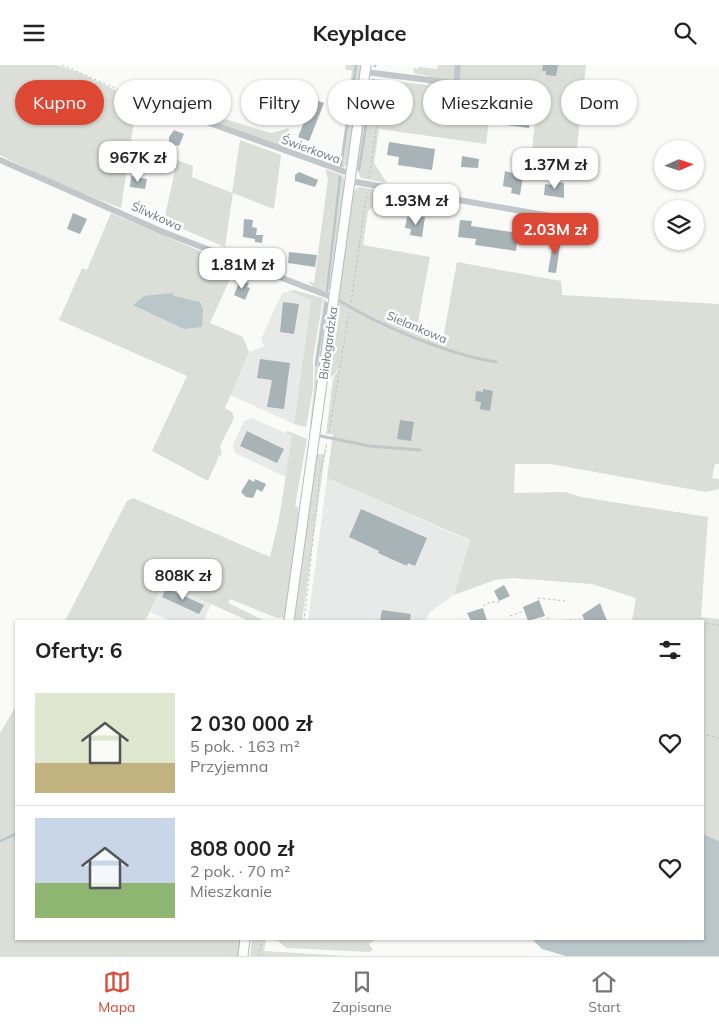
<!DOCTYPE html>
<html lang="pl">
<meta charset="utf-8">
<style>
body{margin:0;font-family:Mulish,sans-serif;background:#f6f6f6;color:#222;height:100vh;display:flex;flex-direction:column;font-size:19px;white-space:nowrap}
*{box-sizing:border-box;margin:0}
p{font-size:16px;color:#767676}
.icon{flex:none;width:28px;height:28px;fill:none;stroke:currentColor;stroke-width:2;stroke-linecap:round;stroke-linejoin:round}
.map{position:relative;flex:1;overflow:hidden}
.sheet{position:absolute;left:15px;top:555px;width:689px;height:320px;display:flex;flex-direction:column;background:#fff;border-radius:0px;box-shadow:0 1px 4px #0004}
.sheet>*{flex:none}
.guide{position:absolute;left:15px;top:15px;width:690px;height:45px;display:flex;gap:10px}
.needle{width:32px;rotate:87deg}
.tools{position:absolute;left:654px;top:75px;display:grid;gap:10px}
.tools a{display:grid;place-items:center;width:50px;height:50px;border-radius:50%;background:#fff;box-shadow:0 1px 4px #0004;font-size:25px}
.price{position:absolute;translate:-50% -42px;padding:0 11px;border-radius:10px;background:#fff;color:#222;font-size:16px;line-height:32px;filter:drop-shadow(0 1px 2px #0008)}
.price::after{content:'';position:absolute;left:50%;top:30px;width:15px;height:11px;margin-left:-8px;background:inherit;clip-path:polygon(0 0,100% 0,50% 100%)}
.price.selected{background:#dd4835;color:#fff}
ul{padding:0;list-style:none}
li{display:flex;align-items:center;gap:15px;height:125px;padding:0 20px}
li+li{border-top:1px solid #e0e0e0}
li span{display:grid;place-items:center;flex:none;width:140px;height:100px;border-radius:0px;color:#555}
li>.icon{margin-inline-start:auto}
span .icon{width:60px;height:60px;fill:#fffc;stroke-width:1}
li b{font-size:21px}
h2{display:flex;justify-content:space-between;align-items:center;height:60px;padding:0 20px;font-size:21px}
.pill{padding:0 18px;border-radius:22px;background:#fff;box-shadow:0 1px 4px #0004;font-size:18px;line-height:45px}
.pill.selected{background:#dd4835;color:#fff}
header{display:flex;justify-content:space-between;align-items:center;height:65px;padding:0 20px;background:#fff;font-size:22px;font-weight:700}
.dock{display:flex;justify-content:space-around;align-items:center;height:70px;border-top:1px solid #e0e0e0;background:#fff;font-size:14px;color:#767676}
.dock a{display:grid;justify-items:center;gap:2px}
.dock .selected{color:#dd4835}
.map>svg:first-child{display:block}
.built{fill:#e8eae9}
.green{fill:#dbdfd7}
.water{fill:#b9c7ca}
.lines{fill:none;stroke-linecap:round;stroke-linejoin:round}
.stream{stroke:#b9c7ca;stroke-width:2.5}
.building{fill:#a8b3b7}
.secondary-casing{stroke:#b4bbbe;stroke-width:11}
.path{stroke:#bcc0c2;stroke-width:1;stroke-dasharray:2.5 2.5;stroke-linecap:butt}
.service{stroke:#c1c7ca;stroke-width:3}
.minor{stroke:#c1c7ca;stroke-width:6}
.secondary{stroke:#fff;stroke-width:9}
.labels{text-anchor:middle;dominant-baseline:central;stroke-width:5;stroke-linejoin:round;paint-order:stroke}
.street-label{font-size:12px;fill:#667982;stroke:#fff}
</style>
<header><svg class="icon" aria-label="menu" viewBox="0 0 24 24"><path d="M4 6h16M4 12h16M4 18h16"/></svg>Keyplace<svg class="icon" aria-label="search" viewBox="0 0 24 24"><circle cx="10" cy="10" r="6"/><path d="M15 15l6 6"/></svg></header>
<div class="map">
<svg width="719" height="891" viewBox="0 0 719 891">
<rect width="100%" height="100%" fill="#fafaf8"/>
<!-- built -->
<path class="built" d="M290,226L311,235L294,359L230,330L249,287L264,281L261,274L282,228Z
M252,353L292,371L286,412L235,388L233,380L244,356Z
M327,413L470,476L454,530L430,547L425,556H308Z
M164,518L211,539L204,556H171L150,547Z"/>
<!-- green -->
<path class="green" d="M0,0H56L80,8L136,35L138,28L271,68L289,63L284,84L188,53L187,55L137,36L121,143L60,120L0,90Z
M346,0H362L349,98L343,103L340,99L352,6L345,4Z
M438,0H586L576,91L532,85L537,39L492,32L486,79L379,64L374,98L387,118L361,113L356,102L367,18L374,14L428,20L429,11L415,9L413,3L418,4V2L437,4Z
M240,75L281,90L274,144L233,128L225,182L164,156L177,95L193,101L192,112L232,128Z
M325,104L342,110L346,117L332,222L325,226L314,223L308,216L314,218L328,114Z
M359,122L398,128L397,135L385,133L368,146L363,180L430,192L417,262L438,270L434,275L442,279L457,197L561,216L562,230L719,239V399H715L712,413L719,414V424L706,427L551,399H515L514,428L565,427L581,432L708,452L701,552L719,554V776L703,769L702,556H632L636,533L592,519L511,513L495,515L454,530L470,475L327,413L333,369H326L333,313L341,301L331,313L329,296L353,126Z
M111,148L221,195L220,197L235,203L210,258L243,272L249,287L225,343L232,347L234,353L220,381L222,390L219,391L208,416L152,386L187,311L59,255L82,203L87,205Z
M293,225L323,233L313,294V324L306,362L294,359L311,235L290,226Z
M324,233L329,242L313,356L310,361L314,324L315,294Z
M288,366L307,374L295,441L298,442L299,457L285,553H277L230,534L228,538L265,556H249L164,518L145,556H65L127,436L133,433L270,492L279,454L292,371L285,368Z
M327,375L302,556H293L316,389H324Z
M16,641V874H241L239,891H0V668Z
M252,874H266L264,886L346,891H250Z
M276,874H376L369,879L373,885L369,887L286,883Z"/>
<!-- water -->
<path class="water" d="M172,228L174,231L200,237L203,244L202,262L184,264L133,240L144,231Z
M703,769L719,776V891H566L542,884L532,874H702Z"/>
<g class="lines">
<!-- stream -->
<path class="stream" d="M375,1V0
M341,101L356,0
M359,105L373,15
M327,226L340,112
M316,300L326,238
M0,776L16,769"/>
</g>
<!-- building -->
<path class="building" d="M543,0H558L556,11L546,10V6H542Z
M313,34L324,38L309,76L298,72Z
M523,43L531,44L529,63L506,60L507,47L522,49Z
M174,65L184,69L179,81L169,78V72Z
M389,77L435,84L432,105L398,100L399,92L387,90Z
M462,91L479,94L478,103L461,102Z
M505,106L523,111L520,130L511,128L512,123L503,121Z
M299,107L318,115L315,122L295,116V110Z
M131,111L147,114L145,124L130,122Z
M553,116L564,118V133L544,130L545,119L552,120Z
M73,148L87,154L80,169L67,164Z
M417,151L425,152L422,172L410,170L411,164L405,163L407,152L417,154Z
M244,154L253,155L252,162L257,163L256,170H263L262,178L255,177V174L243,172Z
M460,155L472,156L471,161L518,168L516,186L475,180L476,174L458,172Z
M554,172L561,173L556,208L548,207Z
M289,187L317,190L315,202L288,198Z
M240,215L249,218L247,222L250,223L245,235L234,230Z
M283,237L299,239L294,269L280,267Z
M260,294L290,298L284,344L267,342L272,315L257,313Z
M483,324L493,326L490,346L480,344L481,337L475,336L476,326L483,327Z
M400,355L414,357L411,376L397,374Z
M247,366L284,384L277,398L240,381Z
M249,414L254,417L255,414L266,419L262,427L257,424L253,433L246,432L241,427Z
M361,444L427,473L415,501L408,498L407,501L378,488L379,486L349,472Z
M504,520L510,531L499,536L494,526Z
M166,523L204,540L199,549L162,532Z
M539,535L545,551L528,556L523,542Z
M600,538L607,556H585L582,550Z
M483,543L487,556H471L467,548Z
M382,545L411,549L410,556H380Z"/>
<g class="lines">
<!-- secondary casing -->
<g class="secondary-casing">
<path id="secondary" d="M289,556L366,0
M243,891L245,874"/>
</g>
<!-- path -->
<path class="path" d="M62,0L140,34L171,45
M369,113L383,16
M351,237L367,127
M329,367L349,248
M538,533L565,536
M483,541L491,537H502
M510,551L524,546
M547,552L550,556
M564,555H582
M304,556L320,408L327,379
M461,556L466,554
M702,558L719,560
M702,669L719,673
M259,891L262,874"/>
<!-- service -->
<path class="service" d="M335,233C378,260 446,289 496,297
M316,370L369,381L420,385"/>
<!-- minor -->
<path class="minor" d="M365,7L541,29
M456,18L458,0
M179,47L351,109
M0,95L163,167L334,233
M350,116L567,154"/>
<!-- secondary -->
<use href="#secondary" class="secondary"/>
</g>
<g class="labels">
<!-- street labels -->
<g class="street-label">
<text transform="translate(311 84) rotate(20)">Świerkowa</text>
<text transform="translate(157 151) rotate(24)">Śliwkowa</text>
<text transform="translate(417 262) rotate(23)">Sielankowa</text>
<text transform="translate(328 278) rotate(-82)">Białogardzka</text>
</g>
</g>
</svg>
<div class="tools">
<a><svg class="needle" viewBox="-14 -14 28 28"><path d="M0-13l5 13h-10z" fill="#e53935"/><path d="M0 13l5-13h-10z" fill="#767676"/></svg></a>
<a><svg class="icon" aria-label="layers" viewBox="0 0 24 24"><path d="M12 4l9 5-9 5-9-5zM3 14l9 5 9-5"/></svg></a>
</div>
<b class="price" style="left:138px;top:118px">967K zł</b>
<b class="price" style="left:555px;top:125px">1.37M zł</b>
<b class="price" style="left:416px;top:161px">1.93M zł</b>
<b class="price selected" style="left:555px;top:190px">2.03M zł</b>
<b class="price" style="left:242px;top:225px">1.81M zł</b>
<b class="price" style="left:183px;top:536px">808K zł</b>
<div class="guide">
<a class="pill selected">Kupno</a>
<a class="pill">Wynajem</a>
<a class="pill">Filtry</a>
<a class="pill">Nowe</a>
<a class="pill">Mieszkanie</a>
<a class="pill">Dom</a>
</div>
<section class="sheet">
<h2>Oferty: 6<svg class="icon" aria-label="filters" viewBox="0 0 24 24"><path d="M4 7h16M4 17h16"/><circle cx="9" cy="7" r="2"/><circle cx="15" cy="17" r="2"/></svg></h2>
<ul>
<li><span style="background:linear-gradient(#dfe7d0 70%,#c2b280 0)"><svg class="icon" aria-label="home" viewBox="0 0 24 24"><path d="M3 11l9-7 9 7M6 9v11h12V9"/></svg></span><div><b>2 030 000 zł</b><p>5 pok. · 163 m²</p><p>Przyjemna</p></div><svg class="icon" aria-label="heart" viewBox="0 0 24 24"><path d="M12 20l-8-8c-3-5 5-10 8-4 3-6 11-1 8 4z"/></svg></li>
<li><span style="background:linear-gradient(#c9d6e8 65%,#8fb573 0)"><svg class="icon" aria-label="home" viewBox="0 0 24 24"><path d="M3 11l9-7 9 7M6 9v11h12V9"/></svg></span><div><b>808 000 zł</b><p>2 pok. · 70 m²</p><p>Mieszkanie</p></div><svg class="icon" aria-label="heart" viewBox="0 0 24 24"><path d="M12 20l-8-8c-3-5 5-10 8-4 3-6 11-1 8 4z"/></svg></li>
</ul>
</section>
</div>
<nav class="dock">
<a class="selected"><svg class="icon" aria-label="map" viewBox="0 0 24 24"><path d="M3 6l6-2 6 2 6-2v14l-6 2-6-2-6 2zM9 4v14M15 6v14"/></svg>Mapa</a>
<a><svg class="icon" aria-label="saved" viewBox="0 0 24 24"><path d="M7 4h10v16l-5-4-5 4z"/></svg>Zapisane</a>
<a><svg class="icon" aria-label="home" viewBox="0 0 24 24"><path d="M3 11l9-7 9 7M6 9v11h12V9"/></svg>Start</a>
</nav>
